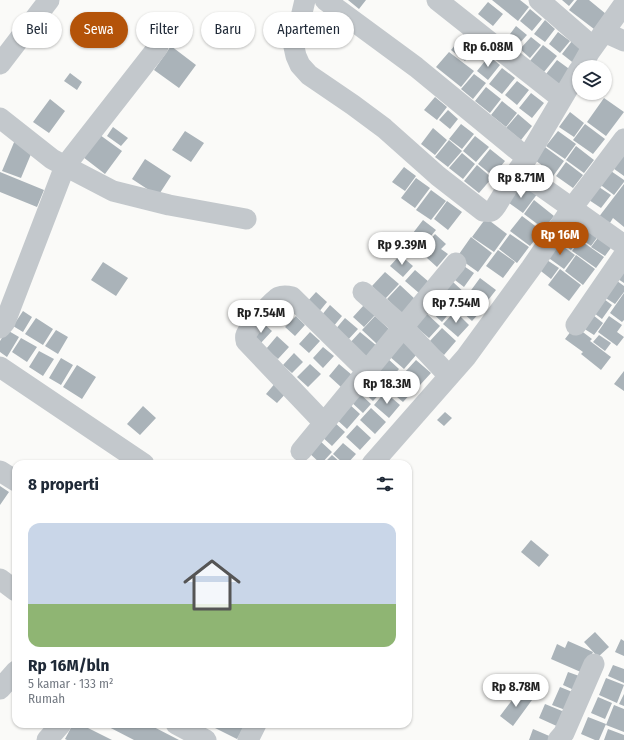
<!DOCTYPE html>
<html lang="id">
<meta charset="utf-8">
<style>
body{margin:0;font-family:"Fira Sans Condensed",sans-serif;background:#f2f2f3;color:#1f2937;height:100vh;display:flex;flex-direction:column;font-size:15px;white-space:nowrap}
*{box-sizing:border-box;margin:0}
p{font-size:13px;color:#747a83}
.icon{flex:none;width:22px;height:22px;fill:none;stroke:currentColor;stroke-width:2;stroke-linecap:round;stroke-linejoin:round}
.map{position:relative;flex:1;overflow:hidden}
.details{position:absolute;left:12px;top:460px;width:400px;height:268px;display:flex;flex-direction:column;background:#fff;border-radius:12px;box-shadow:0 1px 3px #0004}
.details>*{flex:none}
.guide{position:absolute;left:12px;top:12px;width:400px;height:36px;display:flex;gap:8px}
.fabs{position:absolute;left:572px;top:60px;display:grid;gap:8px}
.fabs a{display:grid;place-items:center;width:40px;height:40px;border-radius:50%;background:#fff;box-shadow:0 1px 3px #0004;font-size:20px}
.price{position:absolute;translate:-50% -34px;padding:0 9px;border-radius:14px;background:#fff;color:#222;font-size:13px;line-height:26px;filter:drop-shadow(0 1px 2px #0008)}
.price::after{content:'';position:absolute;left:50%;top:24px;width:12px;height:9px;margin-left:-6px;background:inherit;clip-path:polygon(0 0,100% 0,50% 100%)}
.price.on{background:#b45309;color:#fff}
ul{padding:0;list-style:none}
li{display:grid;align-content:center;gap:8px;height:212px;padding:0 16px}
li span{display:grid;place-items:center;height:124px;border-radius:12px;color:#555}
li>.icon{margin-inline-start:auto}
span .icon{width:72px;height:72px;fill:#fffc;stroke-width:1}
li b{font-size:17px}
h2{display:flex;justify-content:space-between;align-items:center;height:48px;padding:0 16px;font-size:17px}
.chip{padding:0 14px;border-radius:18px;background:#fff;box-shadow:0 1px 3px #0004;font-size:14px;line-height:36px}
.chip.on{background:#b45309;color:#fff}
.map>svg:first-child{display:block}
.building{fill:#aab3b9}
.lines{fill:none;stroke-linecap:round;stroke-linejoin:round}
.minor{stroke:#c3c8cc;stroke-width:21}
</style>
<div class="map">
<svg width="624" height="740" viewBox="0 0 624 740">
<rect width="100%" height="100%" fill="#fafaf8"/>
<!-- building -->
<path class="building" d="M348,0H366L359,9Z
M492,0H520L529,7L518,21Z
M562,0H574L569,6Z
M577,0H589L606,14L594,29L569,10Z
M488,2L503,14L493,26L478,14Z
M530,9L542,19L532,31L520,21Z
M333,16L345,26L331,43L319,34Z
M545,20L555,29L545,42L534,34Z
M516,26L527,35L517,46L507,38Z
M558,32L570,41L560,53L549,44Z
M464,34L478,45L465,61L451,50Z
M531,37L541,45L530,58L520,49Z
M572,41L586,53L576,65L562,54Z
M543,45L557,56L544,72L530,61Z
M171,46L196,65L179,88L154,70Z
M449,52L474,71L461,87L436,67Z
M489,56L500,65L488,80L477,71Z
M557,60L572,71L560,86L546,74Z
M502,68L515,78L502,94L489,84Z
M70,73L82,82L77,90L64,81Z
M474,74L486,83L473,99L461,89Z
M517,81L529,90L517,105L505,95Z
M486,87L501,99L490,113L475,101Z
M531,93L544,103L532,118L519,108Z
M435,97L447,107L437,120L424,110Z
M604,98L624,112L606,136L587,122Z
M50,99L65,111L49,133L33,122Z
M502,101L517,113L506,127L491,115Z
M448,110L458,119L450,129L439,120Z
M570,112L584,123L574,137L559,127Z
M518,114L532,126L521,140L506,128Z
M461,124L474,134L462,149L449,139Z
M585,124L605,139L593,154L573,140Z
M113,127L128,138L121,146L107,136Z
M433,128L447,140L435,155L421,144Z
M185,131L204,143L191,162L172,150Z
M558,131L576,144L565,159L546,146Z
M100,135L122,151L105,174L83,157Z
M475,136L489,147L476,162L463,151Z
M15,140L34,147L21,178L2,171Z
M449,140L462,151L448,167L435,157Z
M576,146L594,160L584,173L566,160Z
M545,147L564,161L551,179L544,174L548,170L535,160Z
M490,149L505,161L493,176L478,164Z
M624,151V176L610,166Z
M462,153L475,164L463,179L449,168Z
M145,159L171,176L158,196L132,179Z
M566,162L583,175L573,188L556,176Z
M477,165L492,178L479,193L464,181Z
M404,167L416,176L405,191L392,182Z
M608,169L624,180V182L614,195L598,183Z
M0,172L44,190L37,207L0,192Z
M416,178L430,188L415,208L401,198Z
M624,184V227L613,218L608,226L598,218Z
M596,185L611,195L601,208L586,198Z
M529,186L538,193L523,213L505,200L515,187L524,194Z
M431,190L446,201L431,220L416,210Z
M534,200L554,216L544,229L524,214Z
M447,201L462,212L448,230L434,219Z
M522,216L542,231L530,246L510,231Z
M486,218L507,234L494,252L472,237Z
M423,220L436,230L425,243L413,233Z
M567,224L582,235L571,250L556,239Z
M589,228L599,235L591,246L581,239Z
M435,234L446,244L441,249L448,254L437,267L427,258L433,252L425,246Z
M510,234L529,247L517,263L499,249Z
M600,235L613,245L605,256L591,247Z
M471,237L492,253L478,272L457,257Z
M580,240L604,257L596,268L572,251Z
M557,242L575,255L564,269L546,256Z
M498,250L515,262L503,278L486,266Z
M400,255L413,266L403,277L390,266Z
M576,255L595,269L583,285L565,271Z
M544,258L559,268L551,279L537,268Z
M103,262L128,278L116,296L91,280Z
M461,264L474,273L464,287L451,277Z
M624,264V283L615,277Z
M560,269L581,285L569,301L548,285Z
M415,270L429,282L419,293L405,281Z
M385,272L399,284L385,299L372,286Z
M480,278L496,290L485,304L469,293Z
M613,278L624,286V292L615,304L601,295Z
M453,282L467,295L454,310L439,296Z
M400,285L416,300L403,315L387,299Z
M316,292L327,302L318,313L306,303Z
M624,293V320L622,322L610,313Z
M600,296L612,305L602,319L590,310Z
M470,297L483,309L472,321L459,309Z
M438,299L451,311L442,322L428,309Z
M280,304L288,311L278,323L270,315Z
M330,305L342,316L333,327L321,316Z
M364,305L375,315L364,327L353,317Z
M23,311L32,317L23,332L13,326Z
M455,311L469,325L458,337L443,324Z
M425,312L440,326L429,338L414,325Z
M593,315L603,323L594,335L583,328Z
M296,316L305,325L295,336L285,327Z
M375,316L390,330L377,344L362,330Z
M609,316L622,325L617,332L624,337L617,346L598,332Z
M36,318L53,329L43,345L25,334Z
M345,318L358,329L346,342L334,331Z
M263,323L272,331L259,345L250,337Z
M575,326L592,339L590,341L611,357L601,370L581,354L583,352L565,339Z
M442,328L456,341L444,355L429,342Z
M7,330L19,337L7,357L0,352V341Z
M56,330L68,337L58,354L45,346Z
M310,332L320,341L309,353L299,344Z
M360,332L377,346L364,361L347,346Z
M599,335L611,343L605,351L593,342Z
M277,336L289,347L278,359L266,349Z
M21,338L37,347L27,362L12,352Z
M402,341L417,354L404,369L389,356Z
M323,347L334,356L323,368L313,358Z
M39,351L54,359L43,376L29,367Z
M294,353L303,362L292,373L283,365Z
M386,357L399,369L389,381L375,369Z
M61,358L73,365L61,385L49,378Z
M416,360L431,373L420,385L405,372Z
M310,364L321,374L308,387L297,377Z
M339,364L352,375L341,387L329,376Z
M77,365L96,377L82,399L63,387Z
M624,371V391L614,384Z
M372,375L385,388L373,401L360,389Z
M402,377L415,389L403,402L390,391Z
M277,381L288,391L277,403L266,394Z
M357,391L371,404L363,413L349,400Z
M385,392L400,405L389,418L374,405Z
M348,403L360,414L347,429L335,418Z
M143,406L156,418L140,435L127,424Z
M371,408L386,422L375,434L360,420Z
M445,412L452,418L444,426L437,420Z
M333,421L345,432L332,446L320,435Z
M357,425L371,438L360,450L346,437Z
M318,439L332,452L321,464L307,451Z
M343,443L356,454L347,464H344L333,454Z
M332,455L342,464H323Z
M0,486L9,492L0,505Z
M531,540L549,555L539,567L521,552Z
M595,632L609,647L598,657L584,642Z
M621,639L624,641V656L615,652Z
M568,641L593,652L583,673L551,659L557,644L565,648Z
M613,665L624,669V683L608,676Z
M568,672L582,677L576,691L563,685Z
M606,678L624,685L617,703L599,695Z
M560,687L575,693L568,711L552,705Z
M519,691L532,700L513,726L500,716Z
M624,694V706L619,704Z
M598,697L612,703L605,719L591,713Z
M545,704L567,713L561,728L539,718Z
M614,705L624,709V732L606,725Z
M588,717L606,724L599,740H595L581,734Z
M73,724H80L112,740H67L65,739Z
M103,724H148L179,740H134Z
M207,724H243L245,725L237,739Z
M533,729L554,738V740H529Z
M608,729L624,735V740H604Z"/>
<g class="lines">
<!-- minor -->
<path class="minor" d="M305,0L294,47L296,56L300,65L309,75L353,105L384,128L438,176L483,211C491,212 492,212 496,206L518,170L527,158L579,70
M325,0L416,67L527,158
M437,0L562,99
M539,0L593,47
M604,32L624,41
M158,47L65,166L113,191L169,205L246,219
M0,64L49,0
M581,67L589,53L624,4
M0,118L52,159L65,166L5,322L0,328
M518,170L624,245
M363,292L403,327L449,376
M576,325L624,255
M0,367L144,464
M324,423L246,341C246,340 245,337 246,335C247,329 273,300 279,297C284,295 288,296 292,297L367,371
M301,451L456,263
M372,464L466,357L531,268L572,208L624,139
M0,471L16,481
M0,579L16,591
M0,689L16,671
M176,724L206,740
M47,740L61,724
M248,740L256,724
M558,740L564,733L594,664"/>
</g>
</svg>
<div class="fabs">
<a><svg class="icon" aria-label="layers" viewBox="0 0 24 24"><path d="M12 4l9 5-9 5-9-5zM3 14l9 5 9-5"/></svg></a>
</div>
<b class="price" style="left:488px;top:68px">Rp 6.08M</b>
<b class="price" style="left:521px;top:199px">Rp 8.71M</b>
<b class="price on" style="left:560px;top:256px">Rp 16M</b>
<b class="price" style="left:402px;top:266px">Rp 9.39M</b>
<b class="price" style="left:456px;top:324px">Rp 7.54M</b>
<b class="price" style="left:261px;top:334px">Rp 7.54M</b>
<b class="price" style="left:387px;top:405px">Rp 18.3M</b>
<b class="price" style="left:516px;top:708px">Rp 8.78M</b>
<div class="guide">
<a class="chip">Beli</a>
<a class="chip on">Sewa</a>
<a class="chip">Filter</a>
<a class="chip">Baru</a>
<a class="chip">Apartemen</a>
</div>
<section class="details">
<h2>8 properti<svg class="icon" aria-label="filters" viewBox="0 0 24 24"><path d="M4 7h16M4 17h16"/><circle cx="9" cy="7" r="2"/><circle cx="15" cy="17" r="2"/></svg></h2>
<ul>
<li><span style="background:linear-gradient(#c9d6e8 65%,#8fb573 0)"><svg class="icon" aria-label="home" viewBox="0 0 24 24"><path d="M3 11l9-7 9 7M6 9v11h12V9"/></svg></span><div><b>Rp 16M/bln</b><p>5 kamar · 133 m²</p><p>Rumah</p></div></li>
</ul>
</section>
</div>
